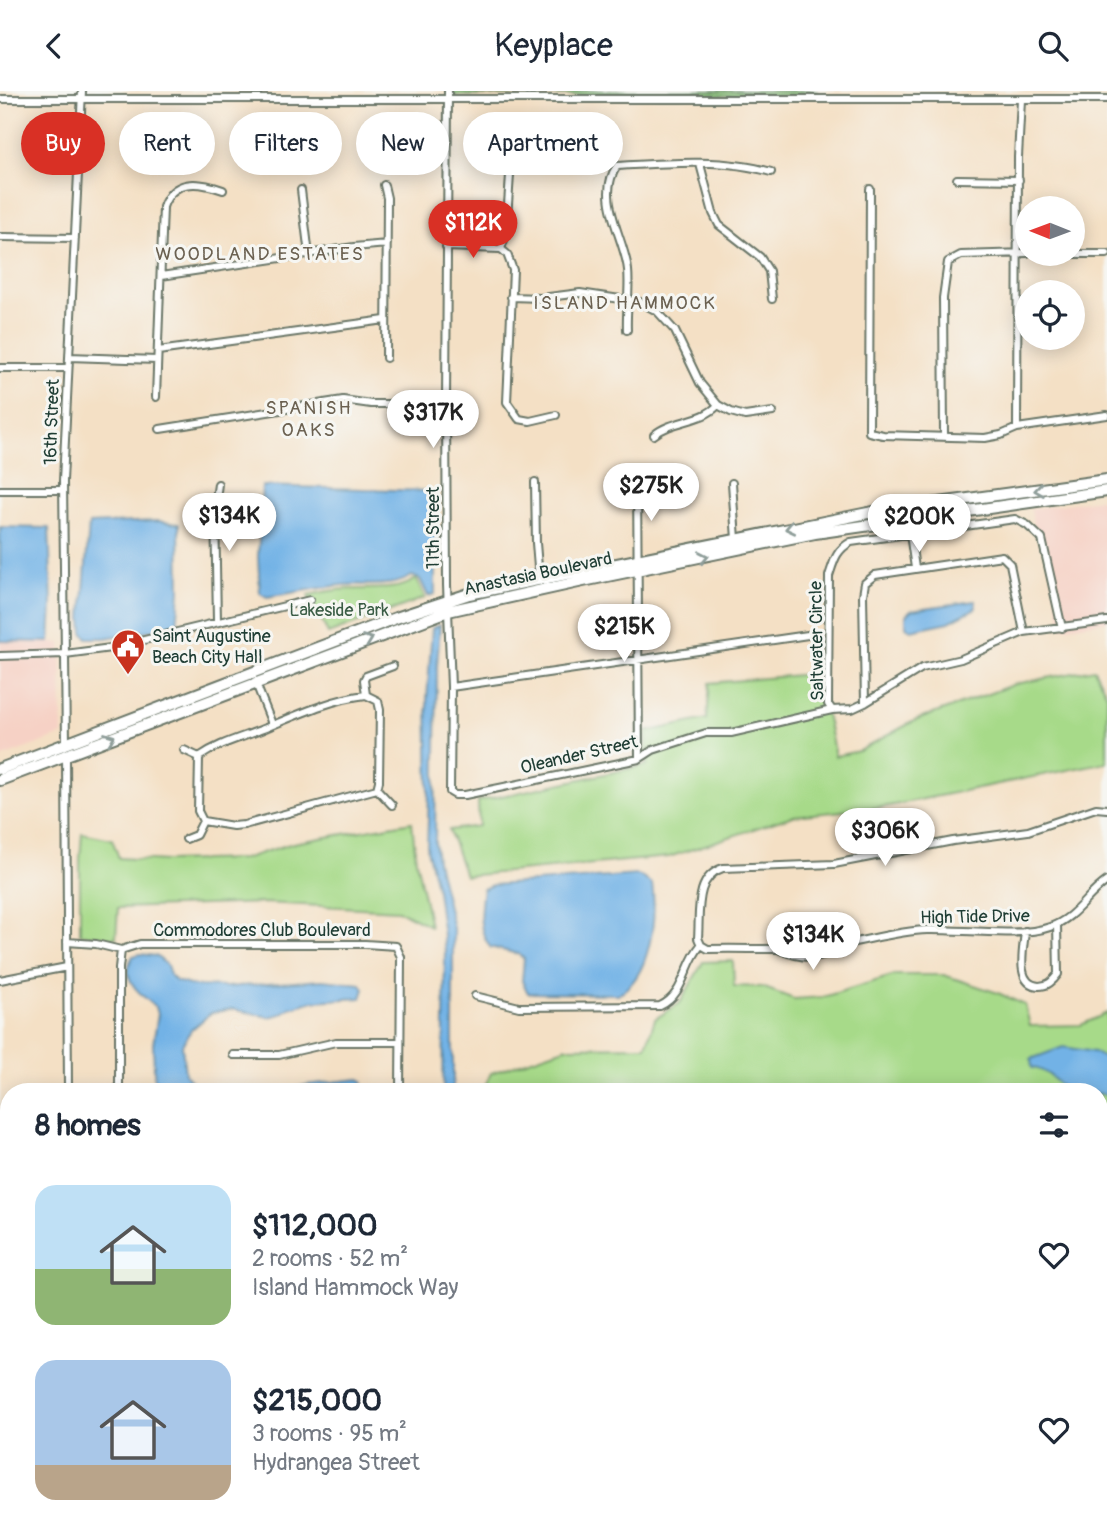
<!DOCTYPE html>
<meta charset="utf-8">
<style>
body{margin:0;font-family:Pangolin,sans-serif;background:#f6f6f7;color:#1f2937;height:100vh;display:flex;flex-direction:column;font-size:26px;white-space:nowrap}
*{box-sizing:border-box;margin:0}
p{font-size:23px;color:#747a83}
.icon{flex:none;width:38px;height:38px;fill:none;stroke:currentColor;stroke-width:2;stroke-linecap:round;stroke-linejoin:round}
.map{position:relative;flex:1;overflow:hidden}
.sheet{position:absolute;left:0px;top:992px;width:1108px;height:450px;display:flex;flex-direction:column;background:#fff;border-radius:28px 28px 0 0;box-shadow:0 4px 18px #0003}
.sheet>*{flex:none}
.banner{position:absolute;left:21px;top:21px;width:700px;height:63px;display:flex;gap:14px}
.needle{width:46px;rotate:271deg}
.controls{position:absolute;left:1015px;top:105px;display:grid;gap:14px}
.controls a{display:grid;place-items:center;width:70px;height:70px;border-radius:50%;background:#fff;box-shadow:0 4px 18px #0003;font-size:35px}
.price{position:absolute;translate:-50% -60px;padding:0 16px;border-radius:24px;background:#fff;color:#222;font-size:23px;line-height:46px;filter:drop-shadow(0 2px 4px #0008)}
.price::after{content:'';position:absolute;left:50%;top:42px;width:21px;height:16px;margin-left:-10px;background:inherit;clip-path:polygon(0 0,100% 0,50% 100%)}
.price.current{background:#d93025;color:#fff}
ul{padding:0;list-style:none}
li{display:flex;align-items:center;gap:21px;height:175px;padding:0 35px}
li span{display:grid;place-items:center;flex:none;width:196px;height:140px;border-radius:21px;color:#555}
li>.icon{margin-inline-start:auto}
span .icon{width:84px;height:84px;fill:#fffc;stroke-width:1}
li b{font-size:30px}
h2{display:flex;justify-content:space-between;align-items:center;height:84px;padding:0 35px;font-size:30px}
.tag{padding:0 24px;border-radius:32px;background:#fff;box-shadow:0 4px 18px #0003;font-size:24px;line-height:63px}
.tag.current{background:#d93025;color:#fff}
header{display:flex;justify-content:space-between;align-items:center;height:91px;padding:0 35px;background:#fff;font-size:32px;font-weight:600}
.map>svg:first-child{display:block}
.built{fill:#f6d1c5}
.green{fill:#a7da89;stroke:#638c5e;stroke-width:2}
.forest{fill:#85ba75;stroke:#527c54;stroke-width:2}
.water{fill:#72b2e6;stroke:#48788d;stroke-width:2}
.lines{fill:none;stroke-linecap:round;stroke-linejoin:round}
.street-casing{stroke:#6a7667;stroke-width:10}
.primary-casing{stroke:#6a7667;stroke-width:14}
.street{stroke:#fff;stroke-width:6}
.primary{stroke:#fff;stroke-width:10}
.oneway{stroke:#8f9e9a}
.labels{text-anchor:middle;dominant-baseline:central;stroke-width:6;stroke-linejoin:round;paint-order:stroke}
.street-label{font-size:18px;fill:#1f3d34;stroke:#f6f6f2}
.park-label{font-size:18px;fill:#3a5c45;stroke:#f6f6f2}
.poi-label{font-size:18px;fill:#1f3d34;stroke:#f6f6f2;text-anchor:start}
.neighbourhood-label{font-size:19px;letter-spacing:2px;fill:#6b6151;stroke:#f6f6f2}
</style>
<header><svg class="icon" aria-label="back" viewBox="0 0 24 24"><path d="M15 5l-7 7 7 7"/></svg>Keyplace<svg class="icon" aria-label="search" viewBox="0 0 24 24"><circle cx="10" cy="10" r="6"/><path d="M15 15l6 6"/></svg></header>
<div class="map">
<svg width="1107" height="1441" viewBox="0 0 1107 1441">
<rect width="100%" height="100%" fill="#f6f6f2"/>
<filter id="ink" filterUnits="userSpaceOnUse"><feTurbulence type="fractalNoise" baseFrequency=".0143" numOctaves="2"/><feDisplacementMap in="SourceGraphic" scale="14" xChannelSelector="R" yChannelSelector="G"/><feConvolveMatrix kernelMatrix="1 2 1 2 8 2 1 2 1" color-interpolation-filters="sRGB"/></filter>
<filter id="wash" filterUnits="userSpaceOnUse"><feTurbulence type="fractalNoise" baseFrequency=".00686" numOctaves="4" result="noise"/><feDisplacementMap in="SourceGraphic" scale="28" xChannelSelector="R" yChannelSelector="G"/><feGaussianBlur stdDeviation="1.57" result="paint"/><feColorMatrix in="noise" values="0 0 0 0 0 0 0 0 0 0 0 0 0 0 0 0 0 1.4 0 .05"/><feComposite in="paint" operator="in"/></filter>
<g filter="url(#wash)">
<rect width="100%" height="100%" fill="#f4e0c5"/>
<!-- built -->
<path class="built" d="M1107,407V530L1062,537L1046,459L1034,440L1031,418Z
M0,550L61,552L62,644L0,667Z"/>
<!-- green -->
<path class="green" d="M414,489H417L425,507L328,543L318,521L311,519L309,504C318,502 327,500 337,499C359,496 397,502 414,489Z
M1094,578L1107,604V671L884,716L793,725L669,766L465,785L449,739L479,735L478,710L647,674L646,641L707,628L710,592L821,582L827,627L835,665L859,660L914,630L1015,593Z
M412,731L416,769L430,835L398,819L264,812L118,817L116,847L80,843V768L82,742L112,748L119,767L167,770L243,768L293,752Z
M733,870L734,895L762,896L794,908L823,906L895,884H944L998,902L1025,914L1030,935L1081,934L1107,922V1047L1099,1046V1001H482L491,982L567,956L646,955L655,928L680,912L703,871Z
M1099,1159L1107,1161V1331H1099Z
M1099,1432H1107V1441H951L962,1433Z
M752,1433H923L936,1441H755Z"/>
<!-- forest -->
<path class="forest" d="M451,0H817V5H451Z"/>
<!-- water -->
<path class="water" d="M262,395L430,400L435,410V503L428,505L420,488L412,485C391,498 367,492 343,494C318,497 292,502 267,506L260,502L258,466Z
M157,430L179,433L180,501L177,535L105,547H87L83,541L82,527L89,433Z
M0,436L49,437L52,513L50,551L0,550Z
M975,510L976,517L949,531L911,539L906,536V524L911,519Z
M440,534L437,575L435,752L437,770L453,837V1001H443L445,860L437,799L427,758L429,700L427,609L432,537Z
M638,784L652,793C657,826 651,886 618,903L528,902L522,890L524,868L518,863L490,856C477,837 480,820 483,798L492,794Z
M140,863L156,865L167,874L170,884L176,890L193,895L226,896L322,889L361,893L364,898L361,907L313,910L290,917L281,923L269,926L232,918L211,922L191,939L182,954L185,983L200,1001H155L153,953L158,923L156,916C140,903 119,888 133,865Z
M1063,956L1094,961L1107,969V1003L1068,1001C1057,992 1047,978 1032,977L1031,968Z
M359,988L363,990L361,1001H282L306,994Z"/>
</g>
<g filter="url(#ink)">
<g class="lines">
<!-- street casing -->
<g class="street-casing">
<path id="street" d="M448,0L446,313L447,494L451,596L450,701L455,704H465L639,668L653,659L706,642H731L832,619
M0,8H1107
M700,73L713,122L719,134L760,166L769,180L772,208
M957,88L1019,89
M384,94L387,107L386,267
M870,98L869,341L883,344L985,347L1001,344L1017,337L1107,324
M301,99L309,164
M0,146L75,147
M446,156L501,158
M501,158L507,163L513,179L507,311L519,328L530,330L556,324
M501,158L506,143L510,84L517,65
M1073,163H1107
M161,185L354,156L387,153
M511,206L541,207L580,202L640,211L657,220L675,240L700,292L718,314L731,321L745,325L773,321
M627,239C626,219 630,199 628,179C625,148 595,106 617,75C666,72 724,67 771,81
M158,260L385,229
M69,266L157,269
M0,277H68
M156,306L163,116C173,88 197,90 223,99
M1017,337L1018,66L1021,9
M160,338L343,309L371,313H446
M654,344C673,328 702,332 718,314
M944,344L943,207L948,171L961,164L1027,162
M637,386L639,668
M535,391L536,452L539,488
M732,392L736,448
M0,399H63
M910,443L915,477
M217,530L215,415L218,393
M1062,537L1042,448L1027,434L1015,428L851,451C836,459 834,470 829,485L828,613L832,619L852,618L865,612L922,577L961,568L1024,541L1107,530
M0,565L65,563L111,557L310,509
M255,590L272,633
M451,596L808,544
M366,604L378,610L380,619L379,690L377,698L244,734L233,735L203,730L198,720L199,666C219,652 241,647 263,638C295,625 331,608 366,604Z
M366,604L364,589L366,585L393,575
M865,612L863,504L865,492L875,484L1002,465L1010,473L1024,541
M66,653L63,390L82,0
M184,659L199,666
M66,663L68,1001
M377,698L392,714
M186,748L196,744L203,730
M1025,840C1024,856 1014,894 1039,895C1048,895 1053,890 1058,883L1057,833
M67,851L96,853L121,859L140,853H365L396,855L401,866L400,1001
M701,854L698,847C700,822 694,786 723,777L834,773L953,750L1028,740L1096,717L1107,718
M701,854L708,858C749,857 791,860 832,855C863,851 895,840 927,839C960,838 1020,847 1050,836C1077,826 1085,805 1107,790
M780,859C804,869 819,869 842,855
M0,889L67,876
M475,905L519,916L660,915C685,904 684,873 701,854
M233,964H279L336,951H400
M119,1001V877L121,859
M1099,1104L1107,1107
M1,1199L9,1208
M1099,1378H1107
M0,1396H9
M117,1433L118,1441
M278,1433V1441
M562,1433V1441
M12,1441V1433
M68,1441V1433
M400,1441V1433"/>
</g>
<!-- primary casing -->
<g class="primary-casing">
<path id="primary" d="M0,678L396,527L469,503L873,421L1107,389
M0,689L448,520L583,490L815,442L1107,400"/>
</g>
<!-- street -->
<use href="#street" class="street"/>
<!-- primary -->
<use href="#primary" class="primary"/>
</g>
<!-- one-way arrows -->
<defs><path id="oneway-chevron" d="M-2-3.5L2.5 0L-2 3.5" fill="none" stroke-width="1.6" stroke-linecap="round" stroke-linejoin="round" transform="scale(1.75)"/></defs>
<g class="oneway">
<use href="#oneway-chevron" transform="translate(1039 399) rotate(172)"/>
<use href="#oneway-chevron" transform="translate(790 437) rotate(168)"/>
<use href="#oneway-chevron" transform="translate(704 466) rotate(-11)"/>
<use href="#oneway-chevron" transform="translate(368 549) rotate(-21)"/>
<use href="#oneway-chevron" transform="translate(110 647) rotate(-21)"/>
</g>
</g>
<!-- icons -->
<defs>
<g id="civic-pin" transform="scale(1.75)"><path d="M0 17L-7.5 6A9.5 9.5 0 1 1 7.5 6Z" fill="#c8321e" stroke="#f6f6f2"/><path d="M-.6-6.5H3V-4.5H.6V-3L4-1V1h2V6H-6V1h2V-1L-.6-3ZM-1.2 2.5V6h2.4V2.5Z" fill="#fff"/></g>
</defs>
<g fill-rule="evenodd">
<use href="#civic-pin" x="128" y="555"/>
</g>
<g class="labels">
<!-- street labels -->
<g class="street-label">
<text transform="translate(52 331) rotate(-88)">16th Street</text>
<text transform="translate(433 437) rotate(-90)">11th Street</text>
<text transform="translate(538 483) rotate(-12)">Anastasia Boulevard</text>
<text transform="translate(817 550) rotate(-91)">Saltwater Circle</text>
<text transform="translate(579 664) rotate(-13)">Oleander Street</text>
<text transform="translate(975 826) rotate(-1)">High Tide Drive</text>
<text x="262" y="839">Commodores Club Boulevard</text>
</g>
<!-- park labels -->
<g class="park-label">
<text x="339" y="519">Lakeside Park</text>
</g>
<!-- poi labels -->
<g class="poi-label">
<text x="152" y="545">Saint Augustine<tspan x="152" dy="21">Beach City Hall</tspan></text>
</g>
<!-- neighbourhood labels -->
<g class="neighbourhood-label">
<text x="260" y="163">WOODLAND ESTATES</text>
<text x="625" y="212">ISLAND HAMMOCK</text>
<text x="309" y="317">SPANISH<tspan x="309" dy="22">OAKS</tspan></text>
</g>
</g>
</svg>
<div class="controls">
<a><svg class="needle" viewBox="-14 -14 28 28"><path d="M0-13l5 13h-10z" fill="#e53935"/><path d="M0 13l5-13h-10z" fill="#747a83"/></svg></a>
<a><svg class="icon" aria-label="locate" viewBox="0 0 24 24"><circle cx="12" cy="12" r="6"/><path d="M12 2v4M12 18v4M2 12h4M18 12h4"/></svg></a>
</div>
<b class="price current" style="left:473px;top:169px">$112K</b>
<b class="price" style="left:433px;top:359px">$317K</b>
<b class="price" style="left:651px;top:432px">$275K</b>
<b class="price" style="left:229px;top:462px">$134K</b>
<b class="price" style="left:919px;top:463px">$200K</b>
<b class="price" style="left:624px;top:573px">$215K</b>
<b class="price" style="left:885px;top:777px">$306K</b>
<b class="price" style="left:813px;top:881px">$134K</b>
<div class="banner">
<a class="tag current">Buy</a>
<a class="tag">Rent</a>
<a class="tag">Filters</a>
<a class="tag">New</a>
<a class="tag">Apartment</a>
</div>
<section class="sheet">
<h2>8 homes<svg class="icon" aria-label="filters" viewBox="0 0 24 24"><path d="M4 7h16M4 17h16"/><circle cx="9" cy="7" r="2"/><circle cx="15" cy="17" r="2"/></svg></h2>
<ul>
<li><span style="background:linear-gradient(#bfe0f5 60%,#8fb573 0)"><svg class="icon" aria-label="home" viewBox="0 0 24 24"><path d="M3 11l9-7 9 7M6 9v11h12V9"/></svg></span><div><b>$112,000</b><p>2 rooms · 52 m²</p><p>Island Hammock Way</p></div><svg class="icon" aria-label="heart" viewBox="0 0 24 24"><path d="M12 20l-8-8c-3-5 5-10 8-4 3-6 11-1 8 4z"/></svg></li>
<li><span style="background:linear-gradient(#a9c7e8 75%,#b9a48a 0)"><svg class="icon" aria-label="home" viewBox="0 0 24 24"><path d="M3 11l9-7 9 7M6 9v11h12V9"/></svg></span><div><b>$215,000</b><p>3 rooms · 95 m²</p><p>Hydrangea Street</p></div><svg class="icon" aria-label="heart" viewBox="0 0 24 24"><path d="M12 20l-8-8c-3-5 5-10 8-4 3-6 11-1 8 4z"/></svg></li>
</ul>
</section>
</div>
